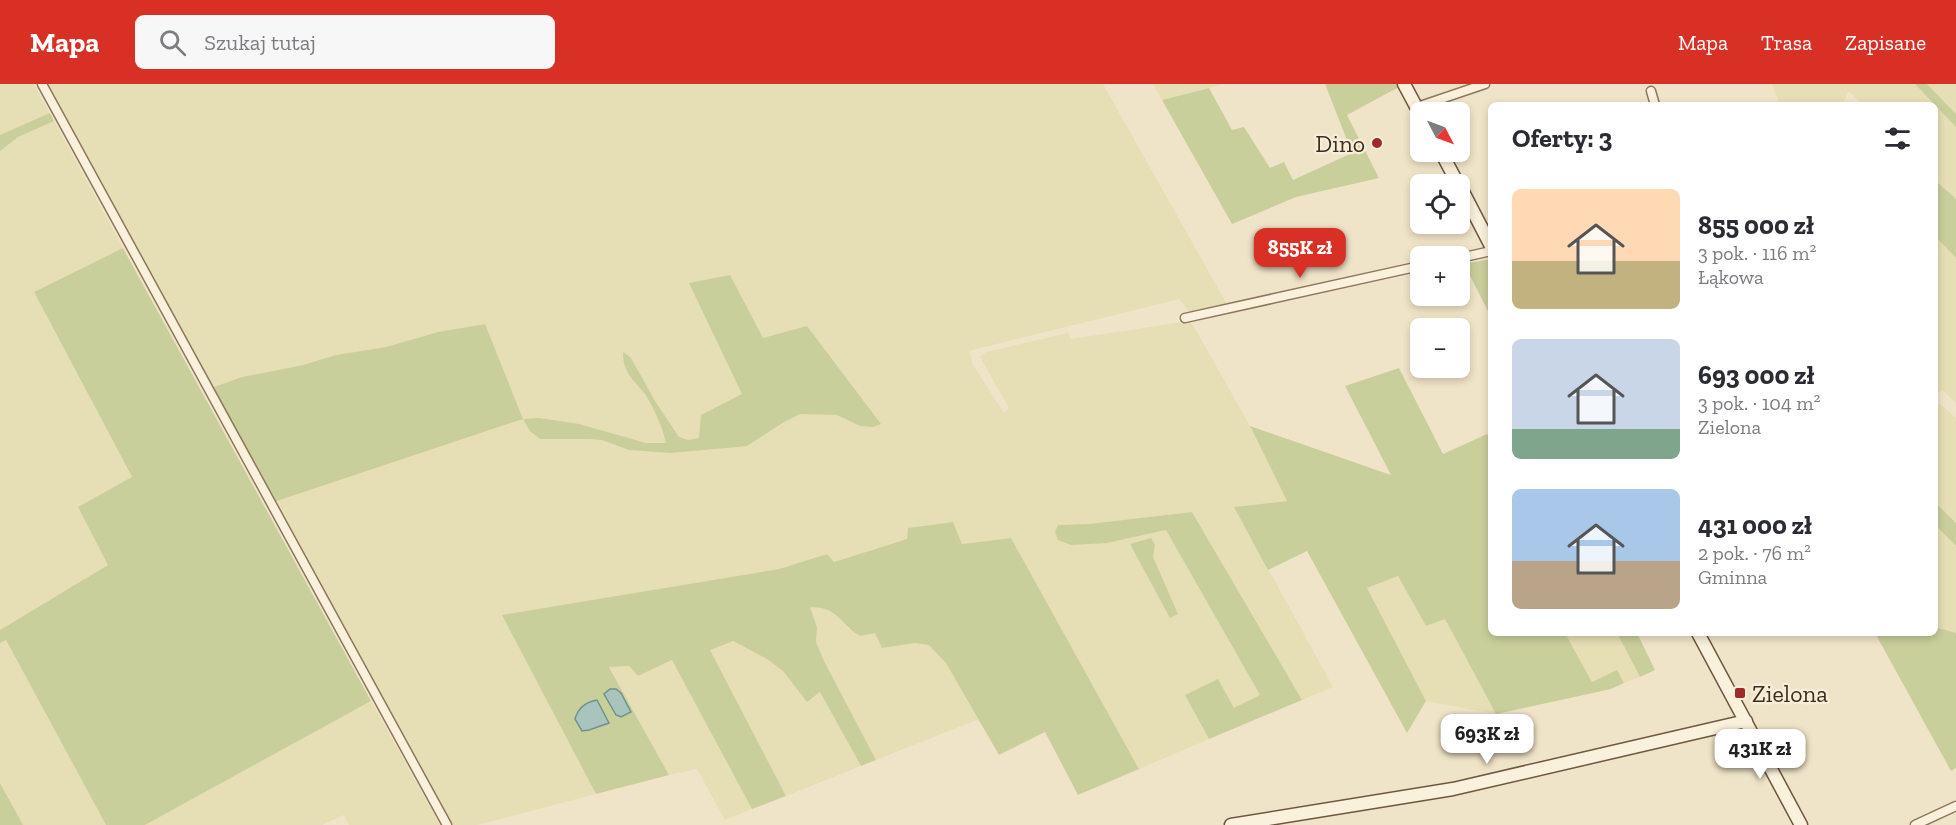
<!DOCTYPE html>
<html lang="pl">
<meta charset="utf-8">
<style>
body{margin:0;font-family:"Zilla Slab",serif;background:#f7f7f7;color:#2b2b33;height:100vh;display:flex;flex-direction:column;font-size:22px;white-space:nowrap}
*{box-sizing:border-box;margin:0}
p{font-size:20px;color:#7c7c81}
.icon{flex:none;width:33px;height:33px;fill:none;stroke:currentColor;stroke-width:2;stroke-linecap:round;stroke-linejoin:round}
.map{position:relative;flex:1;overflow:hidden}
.panel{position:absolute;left:1488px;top:18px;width:450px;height:534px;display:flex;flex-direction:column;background:#fff;border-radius:9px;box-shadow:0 3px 9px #0003}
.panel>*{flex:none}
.needle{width:39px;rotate:131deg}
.fabs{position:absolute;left:1410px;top:18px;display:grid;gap:12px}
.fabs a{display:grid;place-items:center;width:60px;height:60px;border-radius:9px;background:#fff;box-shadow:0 3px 9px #0003;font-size:30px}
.price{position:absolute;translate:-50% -51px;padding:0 14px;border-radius:12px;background:#fff;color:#222;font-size:20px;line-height:39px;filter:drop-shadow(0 2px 3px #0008)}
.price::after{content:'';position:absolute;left:50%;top:36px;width:18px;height:14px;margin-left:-9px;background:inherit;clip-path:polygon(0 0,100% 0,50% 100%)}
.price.selected{background:#d93025;color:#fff}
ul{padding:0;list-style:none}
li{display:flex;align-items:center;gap:18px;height:150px;padding:0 24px}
li span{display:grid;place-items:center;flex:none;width:168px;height:120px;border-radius:9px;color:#555}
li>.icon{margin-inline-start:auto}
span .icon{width:72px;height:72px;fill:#fffc;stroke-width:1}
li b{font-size:26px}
h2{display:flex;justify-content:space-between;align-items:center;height:72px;padding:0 24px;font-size:26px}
header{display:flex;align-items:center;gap:36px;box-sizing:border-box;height:84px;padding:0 30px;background:#d93025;color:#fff}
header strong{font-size:28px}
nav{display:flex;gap:33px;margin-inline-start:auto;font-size:21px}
.search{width:420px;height:54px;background:#f7f7f7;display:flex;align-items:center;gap:15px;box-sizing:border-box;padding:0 21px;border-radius:9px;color:#7c7c81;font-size:22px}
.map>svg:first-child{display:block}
.farmland{fill:#e6deb5}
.green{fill:#c9cf9b}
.water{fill:#a9c4bc;stroke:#6f938a;stroke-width:1.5}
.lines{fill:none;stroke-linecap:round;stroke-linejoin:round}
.street-casing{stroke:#8d765c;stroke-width:11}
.secondary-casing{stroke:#6f573f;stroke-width:15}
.street{stroke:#faf1dc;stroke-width:8}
.secondary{stroke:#faf1dc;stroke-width:12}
.poi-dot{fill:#9e2a2b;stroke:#f7eed8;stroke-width:2}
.labels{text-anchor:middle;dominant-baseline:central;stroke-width:4.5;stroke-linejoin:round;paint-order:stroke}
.poi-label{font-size:24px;fill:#3d2e20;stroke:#f7eed8;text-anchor:end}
</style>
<header>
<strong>Mapa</strong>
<div class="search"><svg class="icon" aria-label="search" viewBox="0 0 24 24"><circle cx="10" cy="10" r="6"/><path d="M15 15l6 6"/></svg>Szukaj tutaj</div>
<nav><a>Mapa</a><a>Trasa</a><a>Zapisane</a></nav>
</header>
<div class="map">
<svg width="1956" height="741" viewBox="0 0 1956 741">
<rect width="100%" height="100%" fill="#f0e4c8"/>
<!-- farmland -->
<path class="farmland" d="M0,0H34L123,164L34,208L132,394L108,481L0,546Z
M46,0H1103L1228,222L1191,230L1179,215L969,267L973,281L1004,329L1009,324L980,273L986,268L1068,249L1071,255L1189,237L1193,241L1250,342L1287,417L1235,424L1333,603L1302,616L1192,428L1089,440L1058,441L1107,459L1166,446L1260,611L1234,625L1185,611L1209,655L1139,685L1011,454L962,460L952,438L909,444L907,455L834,478L827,470L779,485L503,531L596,710L477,741H453L274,418L523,335L484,240L438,248L386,263L337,271L303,281L242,293L211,304Z
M1153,0H1223L1162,16Z
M1772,0H1915L1956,43V115L1935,96V21H1862L1849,7L1842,21H1780Z
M1927,0H1956V30Z
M1935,152L1956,174V319L1942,306L1935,311Z
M1940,320L1956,334V439L1935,418V322Z
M1935,441L1956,462V549L1935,543Z
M1398,492L1426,542L1445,535L1496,630L1426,617L1367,504Z
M810,523H820L833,527L848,545L875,549L883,564L915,559L929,560L946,579L979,635L876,676L824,577L816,558L817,543Z
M1565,549H1617L1640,593L1624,599L1617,587L1592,598Z
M6,556L106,741H23L0,699V559Z
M733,557L767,575L783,587L807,618L820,608L861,682L786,712L709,565Z
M673,576L752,725L725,736L697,685L669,691L609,582H629L638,592Z
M371,617L440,741H349L344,731L322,741H145Z"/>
<!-- green -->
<path class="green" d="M1325,0H1397L1399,3L1347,31L1379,94L1296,113L1232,140L1162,16L1209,4L1232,46L1244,43L1270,84L1284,78L1293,96L1352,69Z
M1915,0H1927L1956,30V43Z
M50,29L54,37L18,53L0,67V51Z
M1935,96L1956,115V174L1935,152Z
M123,164L371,617L145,741H106L6,556L0,559V546L108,481L78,423L132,393L34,208Z
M1491,175V233L1464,180Z
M730,191L763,254L807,242L881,340L873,343L860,342L837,331L800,330L784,338L747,362L671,369L629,366L602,356L590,355H540L530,347L523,335L274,418L211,304L242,293L303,281L336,271L386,263L438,248L485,240L523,335L539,334L579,340L646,359H666C664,346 652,320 645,310C633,295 623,289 623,268L631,274L655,317L679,353L688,356L699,354L701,331L742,310L689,199Z
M1399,284L1443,370L1487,350L1491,357V549H1565L1592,598L1617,586L1624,599L1611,605L1496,630L1445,535L1426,542L1398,492L1367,504L1426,617L1407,649L1307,467L1268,486L1234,423L1287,417L1250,342L1391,391L1345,302Z
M1935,418L1956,439V462L1935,441Z
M1192,428L1302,616L1209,655L1185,611L1218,595L1234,624L1260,611L1166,446L1107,459L1071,461L1058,456L1055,448L1058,441L1089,440Z
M953,438L962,460L1011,454L1139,685L1078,711L1045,648L999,671L946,579L929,561L915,559L882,564L875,549L860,552C838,539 839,523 810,523L817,543L816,558L824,577L876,676L861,682L820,608L807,618L783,587L767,575L733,557L710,566L786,712L752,725L672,576L638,592L629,582L609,583L669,691L596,710L502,531L779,485L827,470L834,478L907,455L908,444Z
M1151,454L1155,461L1153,473L1178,530L1170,534L1130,460Z
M1935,543L1956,549V684L1951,687L1875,549H1935Z
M1617,549H1637L1655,586L1640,593Z
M0,699L23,741H0Z"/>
<!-- water -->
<path class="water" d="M610,605H616L621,609L631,628L621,633L616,631L604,610Z
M597,616L609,639L589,646L582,647L575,635C578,624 586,618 597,616Z"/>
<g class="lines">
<!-- street casing -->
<g class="street-casing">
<path id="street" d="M42,0L447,741
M1651,7L1655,21
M1417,23L1485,0
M1460,174L1491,167
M1185,234L1420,182
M1915,741L1956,722"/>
</g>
<!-- secondary casing -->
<g class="secondary-casing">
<path id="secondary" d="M1404,0L1420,30
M1441,68L1458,100
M1460,102L1491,162
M1698,549L1801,741
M1231,741L1453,705L1746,637"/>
</g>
<!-- street -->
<use href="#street" class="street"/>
<!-- secondary -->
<use href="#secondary" class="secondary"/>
</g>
<!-- markers -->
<g class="poi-dot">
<circle cx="1377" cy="59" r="6"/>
<rect x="1734" y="603" width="12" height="12" rx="3"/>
</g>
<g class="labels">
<!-- poi labels -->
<g class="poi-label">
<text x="1365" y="59">Dino</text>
<text x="1752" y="609" text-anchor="start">Zielona</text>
</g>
</g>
</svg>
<div class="fabs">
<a><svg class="needle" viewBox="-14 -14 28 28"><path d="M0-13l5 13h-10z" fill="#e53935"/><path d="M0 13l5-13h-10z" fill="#7c7c81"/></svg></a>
<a><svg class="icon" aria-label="locate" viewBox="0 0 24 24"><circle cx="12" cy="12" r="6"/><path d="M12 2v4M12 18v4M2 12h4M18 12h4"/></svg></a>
<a>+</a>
<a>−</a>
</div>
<b class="price selected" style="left:1300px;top:195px">855K zł</b>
<b class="price" style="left:1487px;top:681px">693K zł</b>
<b class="price" style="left:1760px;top:696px">431K zł</b>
<section class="panel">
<h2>Oferty: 3<svg class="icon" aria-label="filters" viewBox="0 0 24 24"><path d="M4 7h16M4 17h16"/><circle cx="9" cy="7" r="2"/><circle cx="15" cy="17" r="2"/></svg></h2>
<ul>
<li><span style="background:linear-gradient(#ffd9b3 60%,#c2b280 0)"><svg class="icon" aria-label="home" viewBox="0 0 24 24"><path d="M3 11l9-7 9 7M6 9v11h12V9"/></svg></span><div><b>855 000 zł</b><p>3 pok. · 116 m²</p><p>Łąkowa</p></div></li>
<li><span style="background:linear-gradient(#c9d6e8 75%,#7fa58c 0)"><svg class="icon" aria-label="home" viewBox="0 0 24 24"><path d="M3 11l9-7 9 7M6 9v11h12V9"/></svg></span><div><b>693 000 zł</b><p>3 pok. · 104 m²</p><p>Zielona</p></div></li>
<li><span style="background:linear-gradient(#a9c7e8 60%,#b9a48a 0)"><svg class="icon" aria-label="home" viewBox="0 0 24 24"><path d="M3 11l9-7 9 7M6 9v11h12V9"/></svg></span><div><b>431 000 zł</b><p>2 pok. · 76 m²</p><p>Gminna</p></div></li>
</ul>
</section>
</div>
